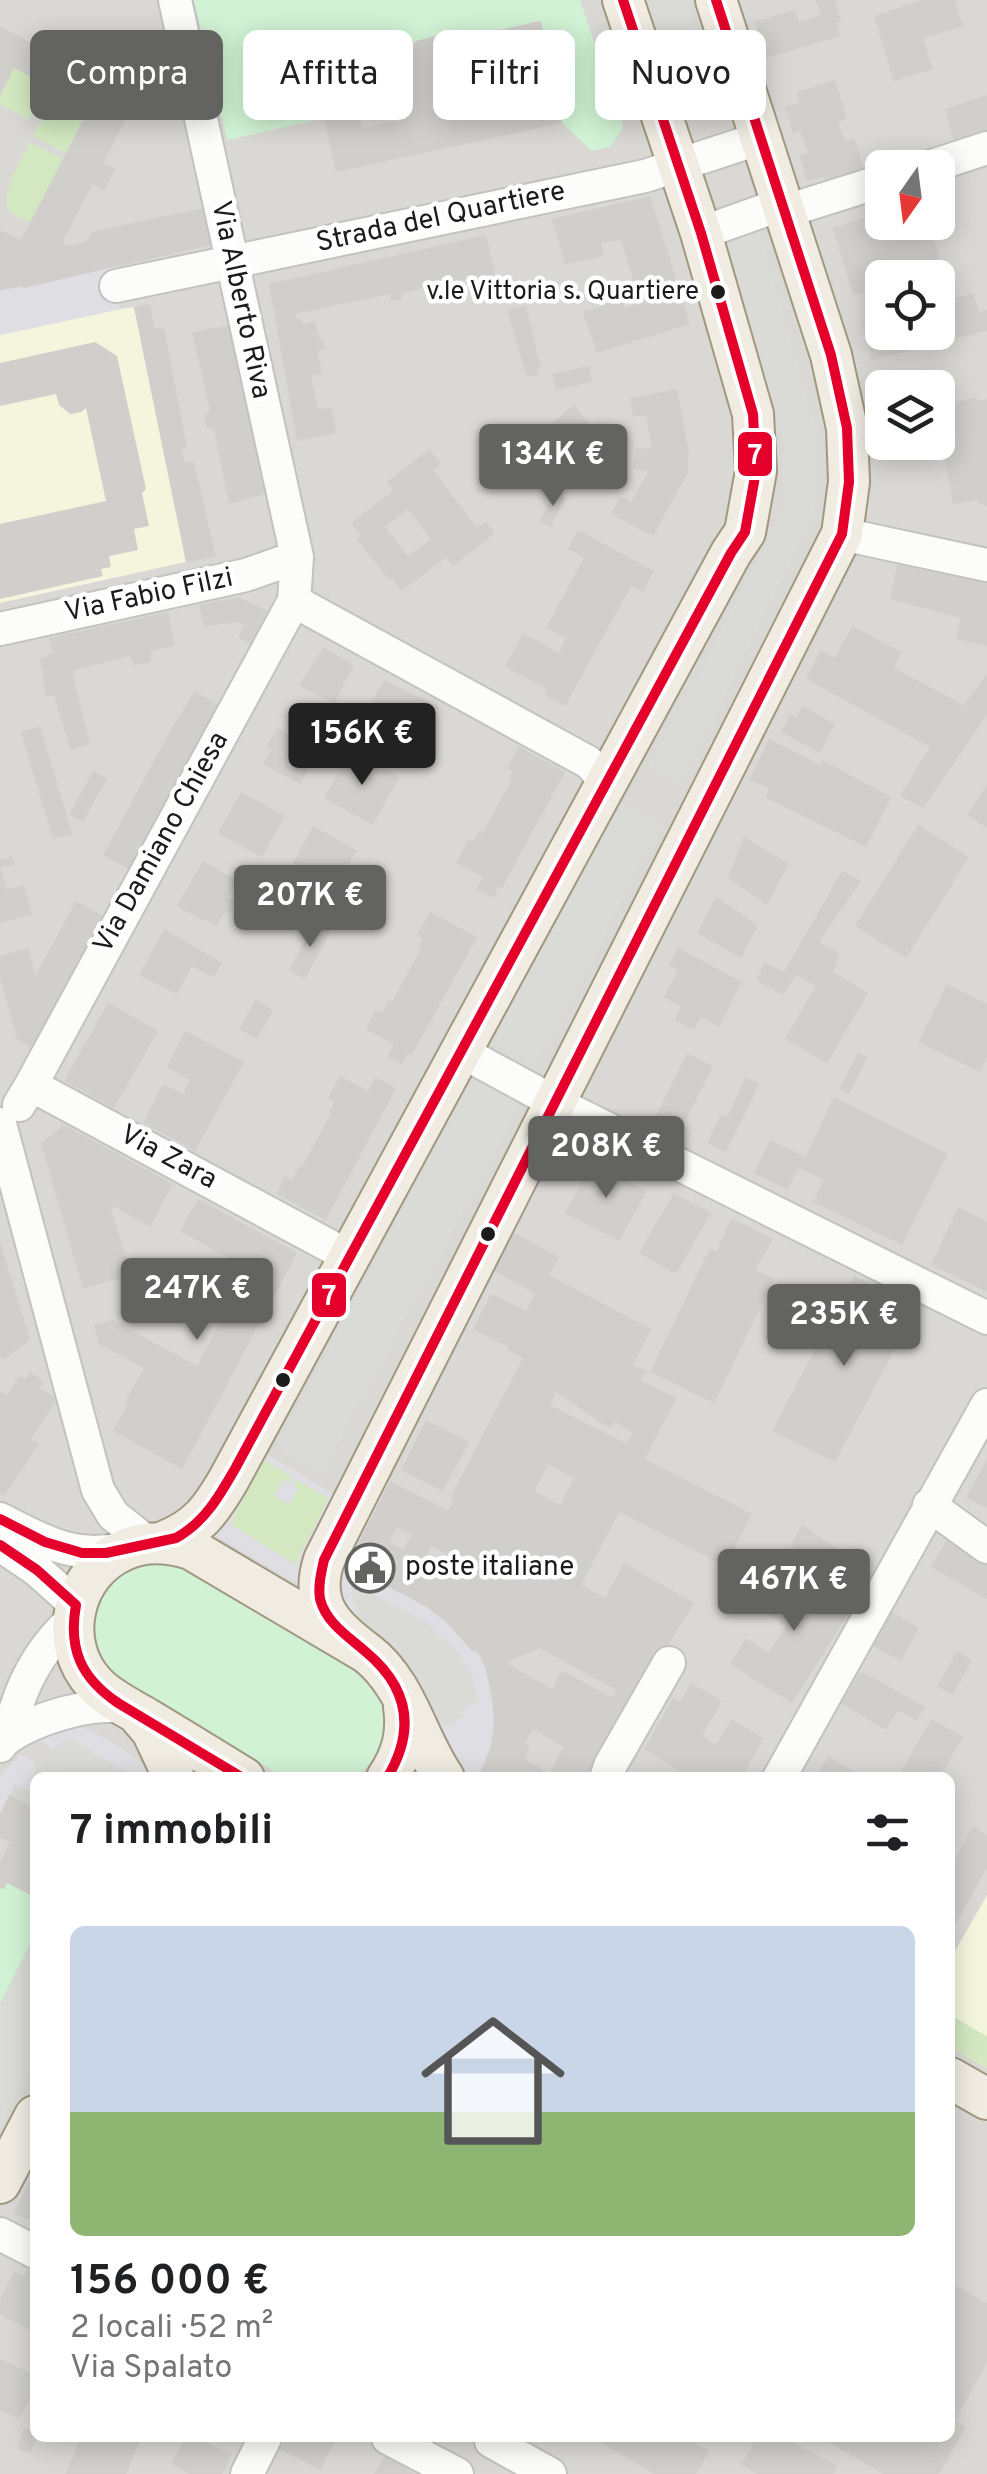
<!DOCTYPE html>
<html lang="it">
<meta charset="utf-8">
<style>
body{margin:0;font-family:Overpass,sans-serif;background:#f2f2f2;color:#202124;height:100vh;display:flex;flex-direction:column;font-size:38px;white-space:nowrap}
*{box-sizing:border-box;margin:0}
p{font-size:32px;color:#757577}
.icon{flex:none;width:55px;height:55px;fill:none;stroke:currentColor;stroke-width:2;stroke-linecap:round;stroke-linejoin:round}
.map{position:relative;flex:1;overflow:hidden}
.side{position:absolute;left:30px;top:1772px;width:925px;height:670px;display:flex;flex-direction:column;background:#fff;border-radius:15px;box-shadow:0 5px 25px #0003}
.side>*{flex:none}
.hud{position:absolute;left:30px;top:30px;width:928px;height:90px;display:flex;gap:20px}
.needle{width:65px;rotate:194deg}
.buttons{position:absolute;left:865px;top:150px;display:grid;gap:20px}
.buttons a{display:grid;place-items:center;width:90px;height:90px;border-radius:15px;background:#fff;box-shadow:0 5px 25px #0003;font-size:50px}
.price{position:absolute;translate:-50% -85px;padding:0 22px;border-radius:10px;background:#636361;color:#fff;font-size:32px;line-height:65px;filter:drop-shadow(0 2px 5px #0008)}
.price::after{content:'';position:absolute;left:50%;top:60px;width:30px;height:22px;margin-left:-15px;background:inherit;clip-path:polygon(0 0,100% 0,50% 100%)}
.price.selected{background:#222;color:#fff}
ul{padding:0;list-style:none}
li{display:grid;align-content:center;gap:20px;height:530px;padding:0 40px}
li+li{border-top:2px solid #e0e0e0}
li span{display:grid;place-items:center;height:310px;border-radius:15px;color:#555}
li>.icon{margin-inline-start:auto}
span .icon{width:180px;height:180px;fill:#fffc;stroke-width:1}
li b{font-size:42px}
h2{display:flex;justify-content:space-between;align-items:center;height:120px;padding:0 40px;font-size:42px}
.pill{padding:0 35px;border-radius:15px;background:#fff;box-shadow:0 5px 25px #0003;font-size:35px;line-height:90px}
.pill.selected{background:#636361;color:#fff}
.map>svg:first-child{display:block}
.residential{fill:#d9d8d5;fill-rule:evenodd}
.education{fill:#f4f5dd}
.grass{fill:#d3e8c1}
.park{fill:#d1f2d4}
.parking{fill:#dadad7}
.plaza{fill:#dfdee3;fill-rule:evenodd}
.building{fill:#d1cfcb;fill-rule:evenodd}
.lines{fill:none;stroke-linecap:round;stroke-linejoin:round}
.minor-casing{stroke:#c2c2c0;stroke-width:36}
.major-casing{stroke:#a09881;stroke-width:44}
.minor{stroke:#fcfcfb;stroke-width:32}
.major{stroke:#f0ece2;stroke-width:40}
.bus-1-casing{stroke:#fff;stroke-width:18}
.bus-1{stroke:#e4002b;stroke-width:10}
.bus-dot{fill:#1b1b1b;stroke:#fff;stroke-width:4}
.labels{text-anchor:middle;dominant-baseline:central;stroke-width:9;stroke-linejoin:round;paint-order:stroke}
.bus-label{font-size:26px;fill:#1b1b1b;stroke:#fff;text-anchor:end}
.street-label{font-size:28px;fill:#1b1b1b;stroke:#fff}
.poi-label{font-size:28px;fill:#1b1b1b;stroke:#fff;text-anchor:start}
.line-badge{stroke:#fff;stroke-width:4}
.badge-label{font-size:28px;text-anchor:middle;font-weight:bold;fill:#fff}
</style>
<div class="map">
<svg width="987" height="2474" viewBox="0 0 987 2474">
<rect width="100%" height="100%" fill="#eae9e4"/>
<!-- residential -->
<path class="residential" d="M0,0H987V2474H0ZM882,168H938V222H882ZM882,278H938V332H882ZM882,388H938V442H882ZM35,1778H950V2438H35Z"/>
<!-- education -->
<path class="education" d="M134,307L186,562L0,603V335L120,309Z
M987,1895V2068L950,2047V1960Z"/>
<!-- grass -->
<path class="grass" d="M14,68L47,84L29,119L0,104V96Z
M57,89L90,107L66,153L33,136Z
M30,142L63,159L31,222C24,219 14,216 9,210C0,196 22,157 30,142Z
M266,1461L292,1477L289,1482L284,1480L289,1504L299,1489L293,1485L297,1480L327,1497L328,1501L296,1564L229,1524L263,1462Z
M950,2015L987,2036V2068L950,2047Z"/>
<!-- park -->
<path class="park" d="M194,0H580L623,128L610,147L592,151L562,123L540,21L505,29L435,36L348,63L314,71L324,118L227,140Z
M157,1564L172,1565L186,1570L363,1676C394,1708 391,1751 355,1777L285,1778L114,1674C76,1629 98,1570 157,1564Z
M7,1883L35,1897V1934L0,2004V1888L4,1889Z"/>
<!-- parking -->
<path class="parking" d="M645,0H686L721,103L684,115Z
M760,231L819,440V481L811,525L679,783L649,767L760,556L781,512L784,444L723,243Z
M618,801L662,824L537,1064L493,1041Z
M479,1063L529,1090L322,1473L277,1448Z
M348,1579L415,1617L449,1643L466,1665L476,1688L478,1702L465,1717L445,1727L441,1721L436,1724L405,1664L379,1633L356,1617L358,1616Z
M71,1739L127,1772L133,1777L35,1778V1785L33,1784L35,1764L52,1749H56Z
M35,1934V2058L0,2125V2004Z"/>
<!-- plaza -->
<path class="plaza" d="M113,267L120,309L0,335V290L22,286L24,288Z
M267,1454L332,1493L335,1502L302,1568L297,1584L213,1534L258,1456ZM266,1461L292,1477L289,1482L283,1480L274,1495L289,1505L299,1489L294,1485L297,1480L327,1497L328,1500L295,1564L230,1524L263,1462Z
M382,1478L390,1481L347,1565L427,1607L447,1623L473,1652L476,1651L480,1656L486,1670L494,1715L491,1746L479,1777H460L436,1724L441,1721L445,1727L464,1717L461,1710L478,1702L472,1676L458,1653L427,1624L349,1580L358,1616H352L340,1593L338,1579Z
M71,1726L89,1729L138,1759L156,1777H133L71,1739L52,1749L36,1738Z
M20,1755L33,1761L35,1764L33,1783L35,1794L15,1784L0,1814V1777Z"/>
<!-- building -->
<path class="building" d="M816,0H835L841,21L836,23L840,36L767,58L754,22L795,10L799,22L821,16Z
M923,0H955L963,26L923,38L933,69L894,81L874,16Z
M541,21L562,123L336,172L314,71L348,63L362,128L406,119L400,93L392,94L385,63L406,58L416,41L435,36L453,49L473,44L480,76L472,77L477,103L519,94L505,29Z
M0,26L103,81L104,80L137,97L103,163L115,169L104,191L92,184L62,243L68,246L86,242L91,232L203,208L211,245L23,288L22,286L0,290V230L21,240L90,107L14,68L0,96Z
M835,80L847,118L838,122L845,141L854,138L866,175L827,187L824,177L807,181L800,156L808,152L800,131L793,133L785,107L800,102L797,92Z
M987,95V135L955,145L945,109Z
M650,196L690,324L597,353L583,312L622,299L625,308L641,303L621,240L601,243L604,256L565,264L552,219Z
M882,213V222H930L939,259L915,266L919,278H882L881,308L876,289L853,295L833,228Z
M486,235L495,274L401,293L402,299L391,301L390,294L295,314L296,319L301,318L303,324L315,321L319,339H323L325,349L317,351L322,373L311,376L318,410L331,407L336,433L297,441L269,284Z
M973,293L979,312L987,310V331L872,360L861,323L882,317V332H938V304Z
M150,304L155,329L164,328L187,448H182L185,463L194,462L216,557L186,562L134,307Z
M526,305L541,367L537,368L539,374L527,377L507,310Z
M233,325L271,492L229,504L214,429L207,428L204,417L210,410L192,332Z
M95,342L117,356L146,489L142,493L149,526L134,529L138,550L109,556L111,567L101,569L103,576L0,599V524L106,501L86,408L81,412L70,414L59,405L56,394L0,406V363Z
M589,366L592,382L556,390L552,374Z
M677,389L689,453L687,474L653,536L611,514L621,496L631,502L648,472L633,468L636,448L652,449L646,415L633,417L630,398Z
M976,397L977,401L987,399V506L979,504L977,500L953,504L938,420V407Z
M574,405L592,427L598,422L609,436L599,444L602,448L571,472L568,469L557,478L545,464L566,448L548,426Z
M508,431L536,467L517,482L489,446Z
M429,449L441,464L433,470L477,528L486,522L495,533L453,566L446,557L402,591L392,578L389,580L357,539L361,536L351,523L394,490L387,482ZM408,509L431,539L408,556L385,527Z
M556,491L566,497L550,527L540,521Z
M578,530L654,571L643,592L631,586L565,706L544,695L547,689L505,667L523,633L559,653L566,638L546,628L584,558L568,549Z
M900,553L987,573V646L956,639L961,618L890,599Z
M238,597L278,616L260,649L238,637L245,625L239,622L204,626L199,605Z
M168,612L175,646L151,651V662L134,665L130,656L74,670L73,676L90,744L71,750L54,695L46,697L40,659L53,653L49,638Z
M852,626L902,652L894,668L964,705L987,674V715L923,808L900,796L930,747L806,679L821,650L835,658Z
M323,647L354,665L334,703L299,686Z
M384,680L439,707L416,749L361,720Z
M195,691L226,710L135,873L103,855L168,735Z
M802,706L835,724L820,753L781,732L790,714L796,718Z
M40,726L72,834L53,839L21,732Z
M277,728L290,735L292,732L319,747L300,784L263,764L272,749L267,746Z
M769,739L820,765L822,760L891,797L866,847L765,797L770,788L749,780Z
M518,746L565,772L502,888L499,886L493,898L476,889L483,877L456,863L468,840L473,842L478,832L482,834L512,780L508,778L513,771L507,768Z
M350,751L399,777L373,825L324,798Z
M93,771L107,778L83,822L69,815Z
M987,784V828L967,815Z
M241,792L285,816L262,857L218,833Z
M918,825L969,857L906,958L855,926Z
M313,826L357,850L331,898L287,874Z
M744,837L789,864L767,905L728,878Z
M13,857L15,864L1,868L7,890L24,885L32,914L0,923V860Z
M203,861L238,881L229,897L236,902L230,914L225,911L217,926L204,918L203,921L177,906Z
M842,871L861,881L819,942L840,953L833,972L868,993L827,1063L785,1039L816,986L797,975L782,995L756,980L765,962L784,972Z
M716,897L758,925L741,958L697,933Z
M76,901L109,919L36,1050L17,1039L0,978V956L28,948L36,975Z
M430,912L477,937L412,1055L408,1053L402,1064L387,1057L394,1044L366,1029L376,1010L382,1013L389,1000L392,1002L421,949L418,948L423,939L417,935Z
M316,920L332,929L305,979L289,970Z
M164,929L222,963L214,978L192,966L177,994L139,975Z
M678,948L742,982L719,1027L701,1017L694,1030L675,1020L681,1006L664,997L678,970L669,965Z
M947,984L987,1004V1057L980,1072L918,1042Z
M256,1000L273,1010L257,1039L239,1029Z
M108,1003L158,1031L114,1108L64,1081Z
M185,1031L244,1062L195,1151L143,1123L163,1084L183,1094L190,1080L167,1067Z
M858,1052L868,1057L849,1094L840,1089Z
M687,1053L713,1066L673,1145L647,1133Z
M340,1076L368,1091L375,1077L396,1088L326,1220L277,1194L285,1176L292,1180L300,1165L302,1167L331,1114L329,1112L335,1102L328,1098Z
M746,1077L759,1084L726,1152L707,1143L721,1115L727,1117Z
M834,1097L948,1154L902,1245L813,1202L824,1180L799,1168L787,1190L754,1173L770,1140L805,1157Z
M64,1125L173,1184L150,1227L115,1207L111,1210L129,1266L123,1277L83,1289L41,1143Z
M593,1161L647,1191L619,1241L565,1213Z
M674,1193L711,1213L676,1274L639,1253Z
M198,1199L297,1253L182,1469L113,1431L128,1404L125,1402L144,1368L99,1344L94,1325L112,1320L197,1366L249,1269L180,1231Z
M958,1207L987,1222V1292L931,1265Z
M731,1218L773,1239L755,1270L774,1279L714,1403L650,1372L710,1248L717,1252Z
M514,1233L559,1257L549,1275L651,1329L633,1365L646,1371L641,1380L676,1398L645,1459L752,1514L725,1566L619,1512L581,1585L605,1598L624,1563L694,1603L617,1728L591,1778H478L491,1746L494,1726L492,1695L486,1670L480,1656L476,1651L473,1652L447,1623L427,1607L347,1565L390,1481L448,1511L454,1500L450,1498L523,1358L507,1350L508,1347L473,1329L491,1294L526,1311L535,1293L494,1271ZM556,1392L611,1429L615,1421L633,1433L627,1444L550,1405ZM548,1464L574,1478L560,1505L534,1491ZM397,1527L412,1535L403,1550L389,1542ZM432,1546L450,1556L445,1566L459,1573L456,1580L424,1561ZM539,1648L617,1690L612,1698L562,1670L552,1689L506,1663ZM533,1729L564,1747L549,1774L524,1758L530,1748L525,1744Z
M0,1241L30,1340L4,1359L0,1356Z
M854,1276L917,1307L835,1462L772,1431Z
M30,1372L44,1381L39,1388L57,1399L31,1439L39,1444L4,1496L0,1493V1391L7,1395L19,1376L25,1379Z
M426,1420L469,1442L443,1491L401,1470Z
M987,1459V1508L966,1497Z
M802,1525L878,1576L866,1596L790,1545Z
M949,1535L987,1556V1599L931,1567Z
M788,1565L853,1607L792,1703L730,1664L746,1638L769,1653L786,1626L760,1609Z
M887,1609L919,1628L901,1661L868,1644Z
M957,1651L972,1660L953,1695L937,1687Z
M861,1671L925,1707L917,1721L898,1710L886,1730L841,1703Z
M691,1683L722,1701L702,1736L716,1745L731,1719L764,1738L741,1778H691L644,1749L673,1698L680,1702Z
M931,1719L963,1737L939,1778H913L901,1771Z
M828,1756L864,1778H816Z
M9,1795L35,1808V1897L7,1883L4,1889L0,1888V1862L10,1842L0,1837V1814Z
M973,1827L987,1835V1868L950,1934V1868Z
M35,2170V2223L14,2213Z
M27,2269L35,2272V2326L33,2331L0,2315V2300L14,2271L24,2276Z
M950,2282L987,2303V2362L955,2421L966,2427L939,2474H884L820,2438H950Z
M0,2359L35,2375V2386L20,2419L0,2410Z
M24,2428L35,2432L37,2438L31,2453L17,2449Z
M80,2438H141L126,2474H66Z
M185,2438H197L232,2455L222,2474H190L171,2464Z
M286,2438H337L320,2470L280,2449Z
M593,2438H686L709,2451L696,2474H654Z
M757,2438H786L837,2466L833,2474H757L741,2465Z
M385,2456L415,2474H374Z"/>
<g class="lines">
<!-- minor casing -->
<g class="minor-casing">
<path id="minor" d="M926,168L987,148
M701,233L782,204L799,207L882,181
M116,286L645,176L761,138
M842,534L987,565
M294,601L588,762C600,772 605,784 599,799
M0,629L246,575L297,557
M462,1052L554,1102L987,1318
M31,1085L294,601L297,557L175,0
M19,1105L31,1085L350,1257
M0,1124L98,1490L113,1515L148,1543
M929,1505L987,1547
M0,1519C43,1541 76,1561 125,1548
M0,1545L37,1570L76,1605
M4,1741C27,1720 100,1698 129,1709
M0,1746C8,1734 11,1722 16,1708C27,1673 46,1643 73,1619
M606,1778L610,1766L669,1663
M779,1778L987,1405
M0,2234L35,2252
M388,2438L457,2474
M491,2441L550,2474
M247,2474L265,2438"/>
</g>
<!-- major casing -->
<g class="major-casing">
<path id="major" d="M163,1542C198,1529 211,1510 229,1479L731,553L745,532L756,471L753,414L701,233L623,0
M367,1653C333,1628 309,1605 324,1560L842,534L849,482L847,428L831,355L716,0
M140,1717L152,1731L174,1778
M244,1778C212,1758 179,1738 146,1718C129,1708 109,1699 95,1684C56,1643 72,1572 124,1550C146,1540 168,1542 191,1549L367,1653C407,1684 416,1737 444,1778
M387,1778C402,1755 408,1734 404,1707
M950,2078L987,2099
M0,2183L35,2116"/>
</g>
<!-- minor -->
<use href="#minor" class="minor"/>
<!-- major -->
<use href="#major" class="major"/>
<!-- bus-1 casing -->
<g class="bus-1-casing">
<path id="bus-1" d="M0,1519L45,1542L82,1553H106L176,1538C205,1522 220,1495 236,1467L731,553L745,532L756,471L753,414L701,233L623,0
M0,1545L37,1570L76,1605C68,1649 81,1678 118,1703L243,1778
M387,1778C416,1730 409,1688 366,1652C349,1637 326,1623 320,1599C318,1586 321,1573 324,1560L842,534L849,482L847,428L831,355L716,0"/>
</g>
<!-- bus-1 -->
<use href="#bus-1" class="bus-1"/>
</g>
<!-- icons -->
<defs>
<g id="civic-ring" transform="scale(2.5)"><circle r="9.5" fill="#fff" stroke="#636361" stroke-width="1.5"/><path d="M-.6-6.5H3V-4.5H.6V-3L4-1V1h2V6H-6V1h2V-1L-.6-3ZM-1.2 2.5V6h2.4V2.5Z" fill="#636361"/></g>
</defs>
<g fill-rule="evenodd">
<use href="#civic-ring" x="370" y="1568"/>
</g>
<!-- markers -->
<g class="bus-dot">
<circle cx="718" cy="292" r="9"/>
<circle cx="488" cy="1234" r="9"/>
<circle cx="283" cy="1380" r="9"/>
</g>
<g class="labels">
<!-- bus labels -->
<g class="bus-label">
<text x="699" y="292">v.le Vittoria s. Quartiere</text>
</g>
<!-- street labels -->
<g class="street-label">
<text transform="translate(441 218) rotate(-12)">Strada del Quartiere</text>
<text transform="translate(240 300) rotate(78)">Via Alberto Riva</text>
<text transform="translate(149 596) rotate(-12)">Via Fabio Filzi</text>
<text transform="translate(162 843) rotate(-61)">Via Damiano Chiesa</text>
<text transform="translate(168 1158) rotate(28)">Via Zara</text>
</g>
<!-- poi labels -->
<g class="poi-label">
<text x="405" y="1568">poste italiane</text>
</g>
</g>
<g class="line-badge">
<rect x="736" y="430" width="38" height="48" rx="10" fill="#e4002b"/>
<rect x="310" y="1271" width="38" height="48" rx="10" fill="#e4002b"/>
</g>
<g class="badge-label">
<text x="755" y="464">7</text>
<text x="329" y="1305">7</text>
</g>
</svg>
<div class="buttons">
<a><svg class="needle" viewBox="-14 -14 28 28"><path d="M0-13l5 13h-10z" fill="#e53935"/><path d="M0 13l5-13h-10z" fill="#757577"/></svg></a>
<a><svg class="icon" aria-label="locate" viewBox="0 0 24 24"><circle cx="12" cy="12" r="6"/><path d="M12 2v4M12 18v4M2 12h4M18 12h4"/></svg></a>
<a><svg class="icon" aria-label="layers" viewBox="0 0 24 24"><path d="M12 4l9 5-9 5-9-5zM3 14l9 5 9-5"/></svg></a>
</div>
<b class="price" style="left:553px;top:509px">134K €</b>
<b class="price selected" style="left:362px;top:788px">156K €</b>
<b class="price" style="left:310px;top:950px">207K €</b>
<b class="price" style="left:606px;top:1201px">208K €</b>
<b class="price" style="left:197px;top:1343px">247K €</b>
<b class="price" style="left:844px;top:1369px">235K €</b>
<b class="price" style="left:794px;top:1634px">467K €</b>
<div class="hud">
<a class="pill selected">Compra</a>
<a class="pill">Affitta</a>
<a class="pill">Filtri</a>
<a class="pill">Nuovo</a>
</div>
<section class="side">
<h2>7 immobili<svg class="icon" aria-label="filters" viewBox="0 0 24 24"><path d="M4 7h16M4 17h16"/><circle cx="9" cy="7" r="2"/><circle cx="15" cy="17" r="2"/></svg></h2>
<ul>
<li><span style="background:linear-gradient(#c9d6e8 60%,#8fb573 0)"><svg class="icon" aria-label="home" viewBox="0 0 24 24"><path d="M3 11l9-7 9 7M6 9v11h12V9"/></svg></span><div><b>156 000 €</b><p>2 locali · 52 m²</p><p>Via Spalato</p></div></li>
</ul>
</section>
</div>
